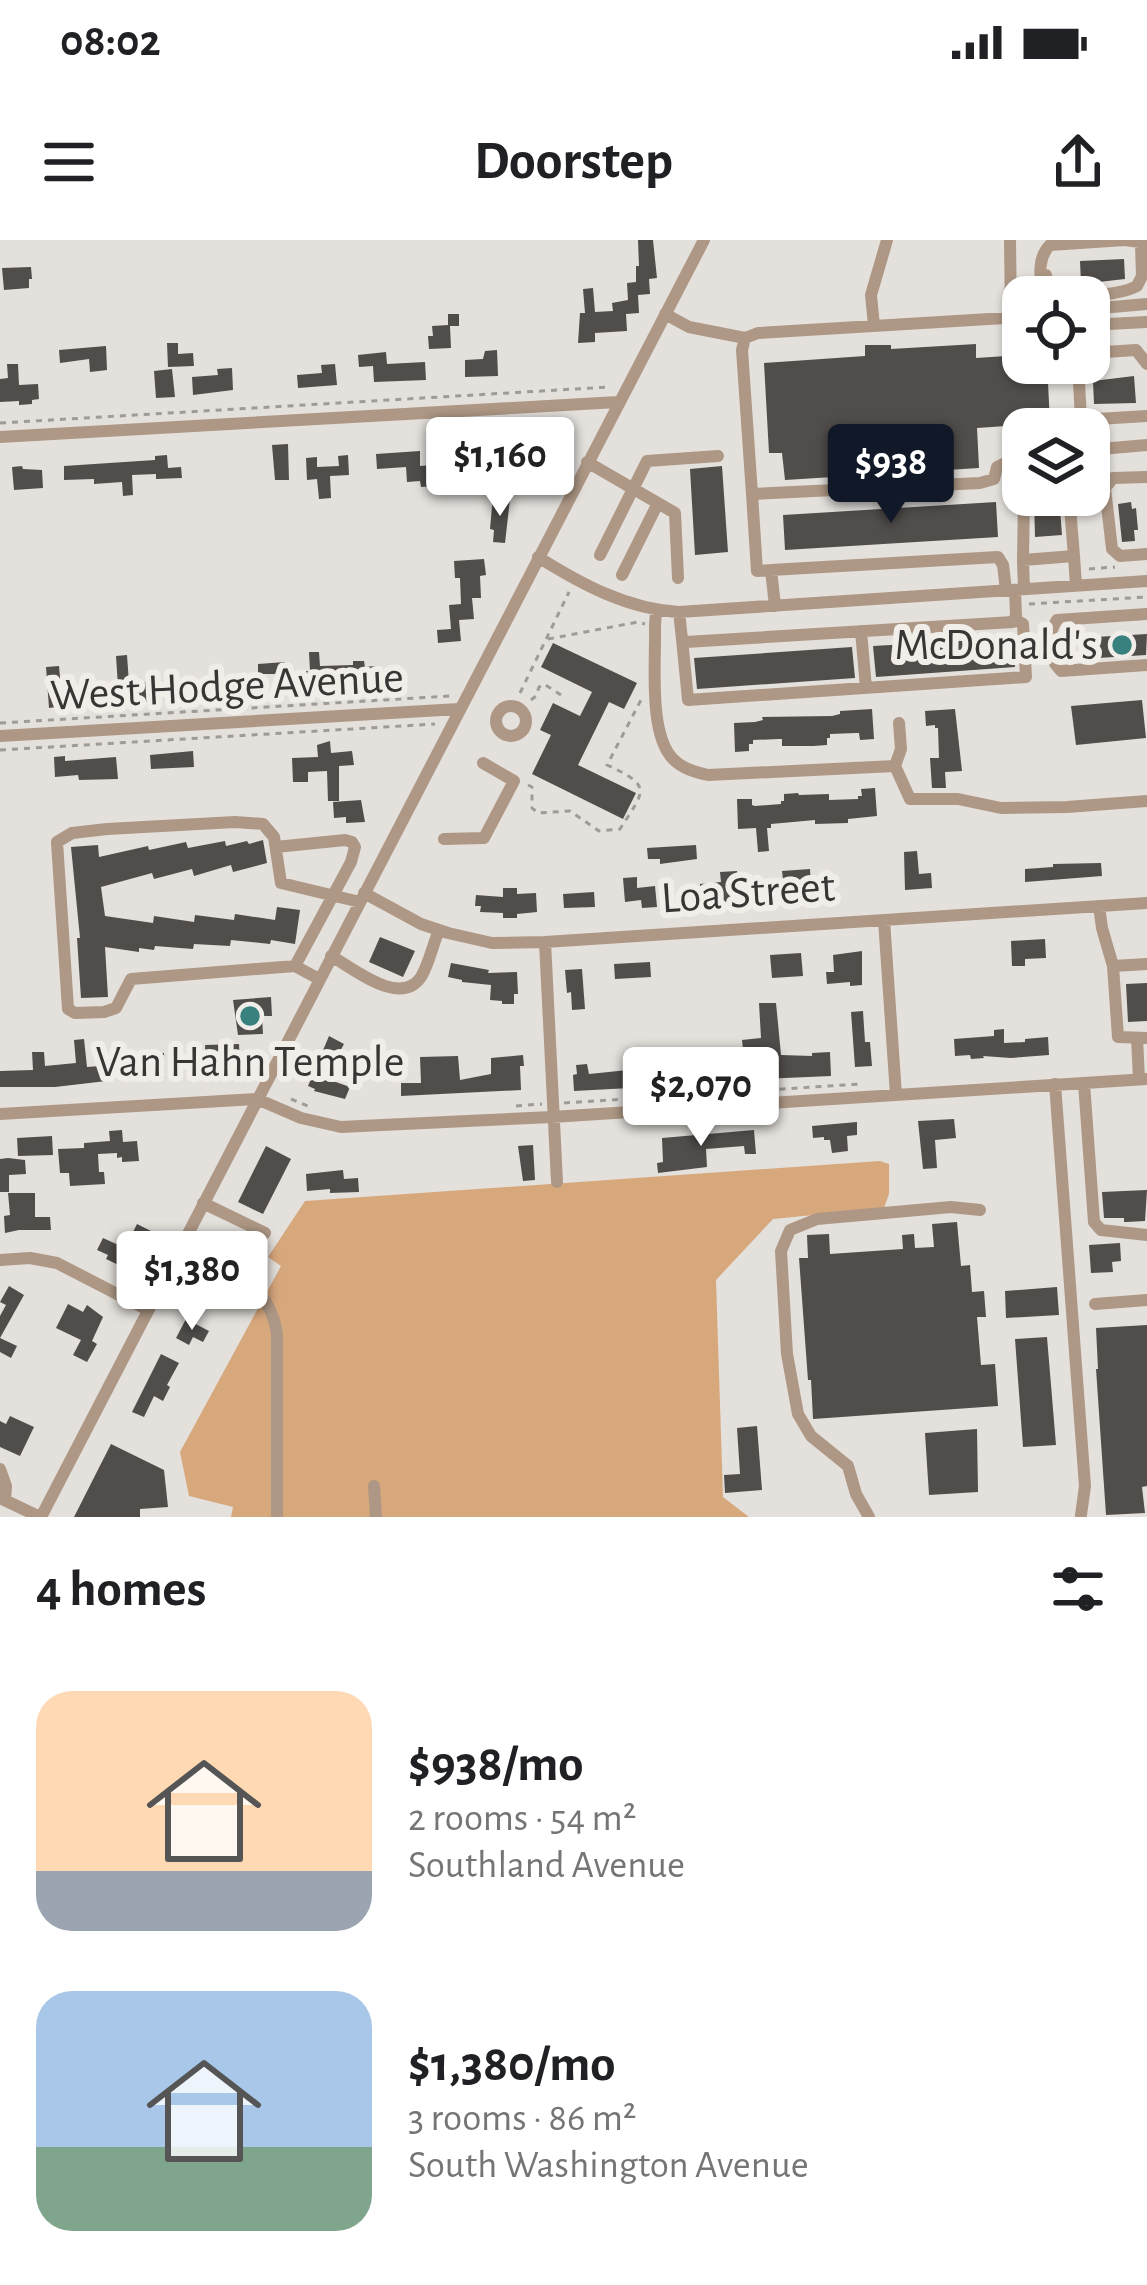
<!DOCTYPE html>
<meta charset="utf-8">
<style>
body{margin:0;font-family:"Alegreya Sans",sans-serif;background:#f2f2f2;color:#202124;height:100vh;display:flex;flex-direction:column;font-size:45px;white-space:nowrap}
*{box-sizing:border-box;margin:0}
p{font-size:39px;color:#757577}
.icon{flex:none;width:66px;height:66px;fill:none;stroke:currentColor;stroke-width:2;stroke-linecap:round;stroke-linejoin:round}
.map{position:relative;height:1277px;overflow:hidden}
.details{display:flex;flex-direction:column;background:#fff;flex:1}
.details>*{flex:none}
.controls{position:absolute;left:1002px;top:36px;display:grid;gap:24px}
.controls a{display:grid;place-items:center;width:108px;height:108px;border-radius:24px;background:#fff;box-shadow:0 3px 9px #0004;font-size:60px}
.price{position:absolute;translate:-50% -102px;padding:0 27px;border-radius:12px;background:#fff;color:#222;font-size:39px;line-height:78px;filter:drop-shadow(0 3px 6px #0008)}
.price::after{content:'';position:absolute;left:50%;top:72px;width:36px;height:27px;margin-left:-18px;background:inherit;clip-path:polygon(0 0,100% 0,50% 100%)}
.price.on{background:#111827;color:#fff}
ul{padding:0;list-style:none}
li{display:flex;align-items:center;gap:36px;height:300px;padding:0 36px}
li span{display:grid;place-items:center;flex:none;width:336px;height:240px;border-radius:36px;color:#555}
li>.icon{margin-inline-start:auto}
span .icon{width:144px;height:144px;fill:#fffc;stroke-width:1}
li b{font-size:51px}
h2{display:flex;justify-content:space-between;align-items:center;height:144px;padding:0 36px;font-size:51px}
.status{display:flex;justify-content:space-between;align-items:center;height:84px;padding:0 60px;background:#fff;direction:ltr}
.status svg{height:33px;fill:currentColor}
header{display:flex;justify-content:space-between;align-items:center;height:156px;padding:0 36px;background:#fff;font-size:54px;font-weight:700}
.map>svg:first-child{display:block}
.green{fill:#d8a87d}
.building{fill:#514d4b}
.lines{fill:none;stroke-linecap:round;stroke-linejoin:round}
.path{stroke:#9e9b98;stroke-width:3;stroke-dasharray:6 6;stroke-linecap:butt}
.minor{stroke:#ae9885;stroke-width:12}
.poi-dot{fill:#39817e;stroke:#f1ede9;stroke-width:4.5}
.labels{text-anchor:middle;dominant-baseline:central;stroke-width:12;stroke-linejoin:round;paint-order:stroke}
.poi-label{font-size:45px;fill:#373634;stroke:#f1ede9;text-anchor:end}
.street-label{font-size:45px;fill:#373634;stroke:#f1ede9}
</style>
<div class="status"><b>08:02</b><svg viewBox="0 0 49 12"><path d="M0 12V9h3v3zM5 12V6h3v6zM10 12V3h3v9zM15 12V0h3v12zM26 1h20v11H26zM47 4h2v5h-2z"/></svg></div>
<header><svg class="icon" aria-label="menu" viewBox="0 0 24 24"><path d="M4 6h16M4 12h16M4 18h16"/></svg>Doorstep<svg class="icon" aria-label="share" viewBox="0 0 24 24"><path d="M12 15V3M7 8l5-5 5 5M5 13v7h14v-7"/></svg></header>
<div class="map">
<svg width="1147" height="1277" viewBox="0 0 1147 1277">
<rect width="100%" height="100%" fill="#e4e0dc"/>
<!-- green -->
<path class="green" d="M880,921L889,924V954L884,968L773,979L716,1040L723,1257L749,1277H231L233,1267L189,1256L180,1212L281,1026L268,1017L305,961Z"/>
<!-- building -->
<path class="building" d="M638,0H653L657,38L649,39L650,54L638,55L639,73L626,74L627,91L595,93V102L578,103L580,73H585L583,49L593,48L595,72L613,71L612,63L628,60L627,43L636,42V26H639Z
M1124,19L1125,39L1081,44L1080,21Z
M31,27L32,39H29V48L4,50L2,28Z
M448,74H459V86H450L451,108L429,109L428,96H433L432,86L448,85Z
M167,103H178V114L193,113L194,126L168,127Z
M976,104V118L1023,115V123H1047L1050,183L1019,185L1020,209L1008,211L1006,186L977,188L979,228L785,240L782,213H769L764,123L865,116V105H891V109Z
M106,106L107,130L90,132L89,119L60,123L59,110Z
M497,110L498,136L465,137V120L483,119L485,111Z
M386,112L387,124L425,122L426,140L374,142L373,126L359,127L358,115Z
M7,124H18L19,145L38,144L39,159L32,160V164L19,165V161L0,162V139L8,138Z
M335,124L337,145L298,148L297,135L322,133L321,125Z
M232,128L233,150L193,155L192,137L218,135L217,129Z
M172,129L175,157L156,158L154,131Z
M1134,136L1136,163L1094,164L1093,141Z
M504,192L546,196L545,211L489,208V211L440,213L439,200L503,195Z
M288,204L289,240H275L272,205Z
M420,211V226L432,225L433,246L421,247L420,241L407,242L406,227L377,229L376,214Z
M167,215L168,228L181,227L182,238L156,239V234L132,235L133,255L123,256L122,242L94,244V239L64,240V226L155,220V216Z
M348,215L349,235L330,236L331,258L319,259L317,239L307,240L306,218L317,217V227L339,226L338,216Z
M22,226L23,229L42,230L43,248L14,250L12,227Z
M722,226L728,312L695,315L690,229Z
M1059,255L1062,295L1035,297L1034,256Z
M493,256L510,259L505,303L493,302L494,290L490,289Z
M996,262L998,297L785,310L783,275Z
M1131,262L1132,269L1136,268L1138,290H1134L1135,301L1122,302L1118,264Z
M484,319L486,335L480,336L481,358H472L474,379L459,380L461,401L438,403L437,390L451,389L449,365L461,364L460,338H455L454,321Z
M1147,394L1146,415L1098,418L1096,397Z
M1013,398L1015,427L876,437L873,406Z
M553,403L637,443L624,469L609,462L578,525L636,553L623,579L532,534L551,495L540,490L553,463L580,476L592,452L541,427Z
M852,407L855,438L697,449L694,418Z
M309,412H319L320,426L353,425V421H364L365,427L375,426L376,441L360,442L359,438L337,440V443L276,447V434H258V424L285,422V432L310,431Z
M127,415L129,443L146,442L148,462L114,465L112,447L118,446L116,416Z
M59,426L61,448L90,445L92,462L49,468L46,427Z
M1142,460L1146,498L1076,505L1071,466Z
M872,469L874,499L860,500L859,493H856L830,494V498H827V505L813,506H782V499H779L753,500V504H749V511L735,512L734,483L755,482L763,480L762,477L832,476L840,474V471Z
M955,469L962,531L945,532L946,548H932L930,518H939L938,488H935V485L926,486L925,471Z
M330,501L331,513L352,511L354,525L339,526V561H328L327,531L308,532V542H293L292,518L318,517L317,505Z
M193,511L194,527L151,529L150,515Z
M65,516V521L116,517L118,539L79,540L78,535L55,537L54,517Z
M875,548L877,576L848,579V583L815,584V580L771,584V588H767L769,611L758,612L756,588L738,589L737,559H752V565L755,566L781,564V561H784V554L798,553L799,555L829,554V560L858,559V556H862L861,549Z
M361,560L365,582L346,583V577L334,578L333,562Z
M263,600L267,623L233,632L231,625L194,636L192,629L154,639L152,633L101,647L105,676L153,683L154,676L194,682L195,675L234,680L235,674L275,680L277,667L300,670L295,704L271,700L270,704L231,700L230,706L194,704L193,709L155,706L154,710L139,708V712L105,707L108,757L81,758L77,698H80L71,607L98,605L99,617L148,606L149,610L186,602L188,608L225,601L226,606L247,601L249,604Z
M696,605L697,619L660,624V619H648L647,608Z
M917,611L919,634L931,633L932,648L905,650L904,612Z
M1101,623L1102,636L1025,642V629L1053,627V624Z
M810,629L811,646L797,647V653L768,656L767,640L783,639L782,631Z
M737,631L739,661L702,664L700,644L721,642L720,632Z
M637,637V648L655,646L657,667L642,668L641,660L625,662L623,638Z
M503,648H517V654L536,653L537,672L517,674V678H503V673L480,672L481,666H475L476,655L503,657Z
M594,652L595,667L564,668L563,654Z
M380,697L415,711L403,737L369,722Z
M1045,699L1046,718L1025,719V726H1012L1011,701Z
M862,711V745L850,746V742L827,744L826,732H834L833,715Z
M801,713L803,736L772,738L770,715Z
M650,722L651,737L615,739L614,724Z
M451,723L489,730L488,733L517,732L518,754H514V764H502V761L490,760L491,745L462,742V740L448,737Z
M582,729L585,769L572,770L571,752L567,753L565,730Z
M1147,743V781L1128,782L1126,744Z
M271,757L272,776H262L263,794L238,795L233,760Z
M759,763H776L781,815L812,816V813L830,812L831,836L735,840V838L690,843L689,829L717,827L716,821L744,818L742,800L761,798Z
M863,771L865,802H870L872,826L855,827L851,772Z
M1004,789V803L1025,802V799L1048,797L1049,815L1011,818L983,816L984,818L971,819L970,815L955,816L954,799L994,796V790Z
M329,796L344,804L328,834L335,836L333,841L350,847L345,859L314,851L315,849L308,846Z
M84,799L87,827L114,825L115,840L55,847H0V831L33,830L32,812H44L45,826L76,823L74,800Z
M239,804L240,829L206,830L205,805Z
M164,813L165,838H133L131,816Z
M523,815L524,826H520L521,850L401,856V843H421L420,817L458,816L460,840L491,834V818Z
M587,824L589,834L628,830L630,848L574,851L573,835L577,834L576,825Z
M954,879L956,898L935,900L937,928L923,929L918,881Z
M857,882V895L847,896L848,911L832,913L830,900H824V897L813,898L812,886Z
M122,890L123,902L137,901L139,921L122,922V917L117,918V913L98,914L99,932H104L105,944L70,946L69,933H60L58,909L84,908V903L110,901L109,891Z
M754,890L756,914H745L744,906L706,909L707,927L658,933L657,923L663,922L662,898Z
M52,896L53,915L18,916L17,898Z
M533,905L535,940L523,941L518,906Z
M266,906L291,919L263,974L238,962Z
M8,918L25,920L26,934L9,935V952H0V919Z
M343,930L344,939L358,938L359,952L330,953V949L307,951L306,934Z
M1147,950L1145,981L1127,982H1124V978H1104L1102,952Z
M8,953H35V977H50L51,990H19L5,993L4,976L10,975Z
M957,982L961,1026L970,1025L972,1052L984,1051L986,1077H977L981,1125L995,1124L998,1166L813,1179L811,1140H808L799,1018H808L807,995L829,994L830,1014L903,1009L902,995L914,994L915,1008L934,1007L932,984Z
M137,984L151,991L129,1030L106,1019L108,1015L97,1010L103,998L125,1008Z
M1120,1003L1121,1021L1112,1022L1113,1032L1091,1033L1089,1005Z
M9,1046L24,1055L0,1098L17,1106L11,1118L0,1112V1076L6,1065L0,1062Z
M1057,1047L1059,1075L1006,1078L1005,1051Z
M68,1064L83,1072L87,1065L103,1077L92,1101L97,1104L87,1122L73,1115L81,1100L56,1088Z
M186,1079L209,1091L203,1102L193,1097L189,1105L176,1098Z
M1147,1085V1246L1142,1247L1145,1273L1106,1275L1096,1129H1098L1096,1088Z
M1047,1097L1056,1205L1023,1207L1015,1099Z
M161,1114L179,1123L167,1145L170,1147L163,1161L154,1156L144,1177L132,1172Z
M10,1176L34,1187L20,1216L0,1207V1181L6,1184Z
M757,1186L762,1250L725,1253L724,1235L740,1234L737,1188Z
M977,1189L978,1252L929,1255L925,1193Z
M111,1204L164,1230L168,1267L140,1269V1277H74Z"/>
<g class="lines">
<!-- path -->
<path class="path" d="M0,183L609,147
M1089,329L1115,327
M1029,364L1147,357
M548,399L638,382L645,384
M520,453L569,352
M531,460L536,456L539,447L544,444L564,457
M0,483L450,456
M0,510L435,484
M528,545L532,547V568L538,573L570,571L599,591L620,589C645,550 653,546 607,525L641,460
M291,859L310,867
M564,863L860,844
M516,866L542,864"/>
<!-- minor -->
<path class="minor" d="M1010,0L1011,77
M1046,35L1048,46C1068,58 1116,57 1137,46
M1137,46L1142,36L1141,4
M1042,57C1041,39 1036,19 1050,5L1125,0L1147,3
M1089,69L1147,64
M665,74L689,87L745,98
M1023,77L758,93L745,98L742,110L752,254L980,243L994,239L997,227L1009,221L1023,219
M1089,85L1147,82
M874,86L871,55L887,0
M1089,113L1136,110L1147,124
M1078,123L1081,180L1147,176
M1062,189L1070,182L1081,180
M0,197L618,162
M1089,210L1147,205
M587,222L675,273L678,338
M1147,237L1113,238L1105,248L1112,309L1120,316L1147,314
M752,254L757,331L771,330
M1069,255L1074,316
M600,315L647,221L718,216
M538,317C581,344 627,369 679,372L1147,341
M1023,320L1024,255
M622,335L658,263
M1024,349L1023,320L1074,316L1076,346
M775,366L771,330L998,317L1003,325L1006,350
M656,371L655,386C656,420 648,494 673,519C683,529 695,532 708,535L895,526
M679,372L682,399L686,402L1013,382L1016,376L1015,350
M1147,374L1057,380C1045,399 1045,414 1061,431L1147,425
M861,391L866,448
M682,399L688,460L1026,437L1023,384L1016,380
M496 481a15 15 0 1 1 30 0a15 15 0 1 1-30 0Z
M899,483L901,509L895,526L910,559H958L1001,568L1067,567L1147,561
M0,496L459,469
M444,599L484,598L514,541L483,523
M276,607L345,600L352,602L355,607L351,622L295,726
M364,653L421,684L448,693L492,703L545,702L1147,663
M1099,666L1102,688L1113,726
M884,680L896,855
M545,702L557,942
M331,716C353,728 400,768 421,737C429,724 433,704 439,690
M1147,724L1113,726L1118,797L1147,798
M319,739L295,726L131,739L116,768L104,772L75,773L68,769L57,602L72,593L107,589L235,582L263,584L274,597L281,643L360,662
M1137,798L1139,839
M1084,843L1094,982L1101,990L1147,995
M1055,844L1085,1246L1081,1275
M0,874L257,859L301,878L341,887L361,886L552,877L1147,839
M203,963L265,993
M181,1006C225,1029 269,1039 277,1094V1277
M0,1020L30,1018L57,1023L148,1070
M1095,1064L1147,1060
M0,1229L6,1246L5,1260
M374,1246L376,1277
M0,1258L40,1277
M41,1277L704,0
M869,1277L856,1254L848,1226L811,1196L798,1174L787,1114L781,1011L790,990L817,979L951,967L980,970"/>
</g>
<!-- markers -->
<g class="poi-dot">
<circle cx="1122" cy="405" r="12"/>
<circle cx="250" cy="776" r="12"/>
</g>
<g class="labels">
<!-- poi labels -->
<g class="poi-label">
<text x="1098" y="405">McDonald's</text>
<text x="250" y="822" text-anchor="middle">Van Hahn Temple</text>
</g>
<!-- street labels -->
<g class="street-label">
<text transform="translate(227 447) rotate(-3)">West Hodge Avenue</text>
<text transform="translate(748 653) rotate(-4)">Loa Street</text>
</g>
</g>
</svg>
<div class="controls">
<a><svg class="icon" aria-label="locate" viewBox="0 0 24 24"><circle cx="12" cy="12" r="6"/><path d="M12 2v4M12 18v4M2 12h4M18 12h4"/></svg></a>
<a><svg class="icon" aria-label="layers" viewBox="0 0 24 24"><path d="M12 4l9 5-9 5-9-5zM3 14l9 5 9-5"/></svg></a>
</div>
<b class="price" style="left:500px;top:279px">$1,160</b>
<b class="price on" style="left:891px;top:286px">$938</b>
<b class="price" style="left:701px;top:909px">$2,070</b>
<b class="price" style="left:192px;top:1093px">$1,380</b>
</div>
<section class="details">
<h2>4 homes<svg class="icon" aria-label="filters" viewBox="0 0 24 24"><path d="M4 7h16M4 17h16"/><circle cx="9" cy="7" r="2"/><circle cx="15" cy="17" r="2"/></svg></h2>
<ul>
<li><span style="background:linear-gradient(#ffd9b3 75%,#9aa5b1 0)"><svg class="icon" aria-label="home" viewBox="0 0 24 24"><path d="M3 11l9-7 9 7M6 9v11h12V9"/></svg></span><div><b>$938/mo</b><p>2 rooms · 54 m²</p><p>Southland Avenue</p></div></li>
<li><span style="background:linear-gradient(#a9c7e8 65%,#7fa58c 0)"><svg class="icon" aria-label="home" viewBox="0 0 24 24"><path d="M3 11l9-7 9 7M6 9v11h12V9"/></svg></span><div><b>$1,380/mo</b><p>3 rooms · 86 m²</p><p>South Washington Avenue</p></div></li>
</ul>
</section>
